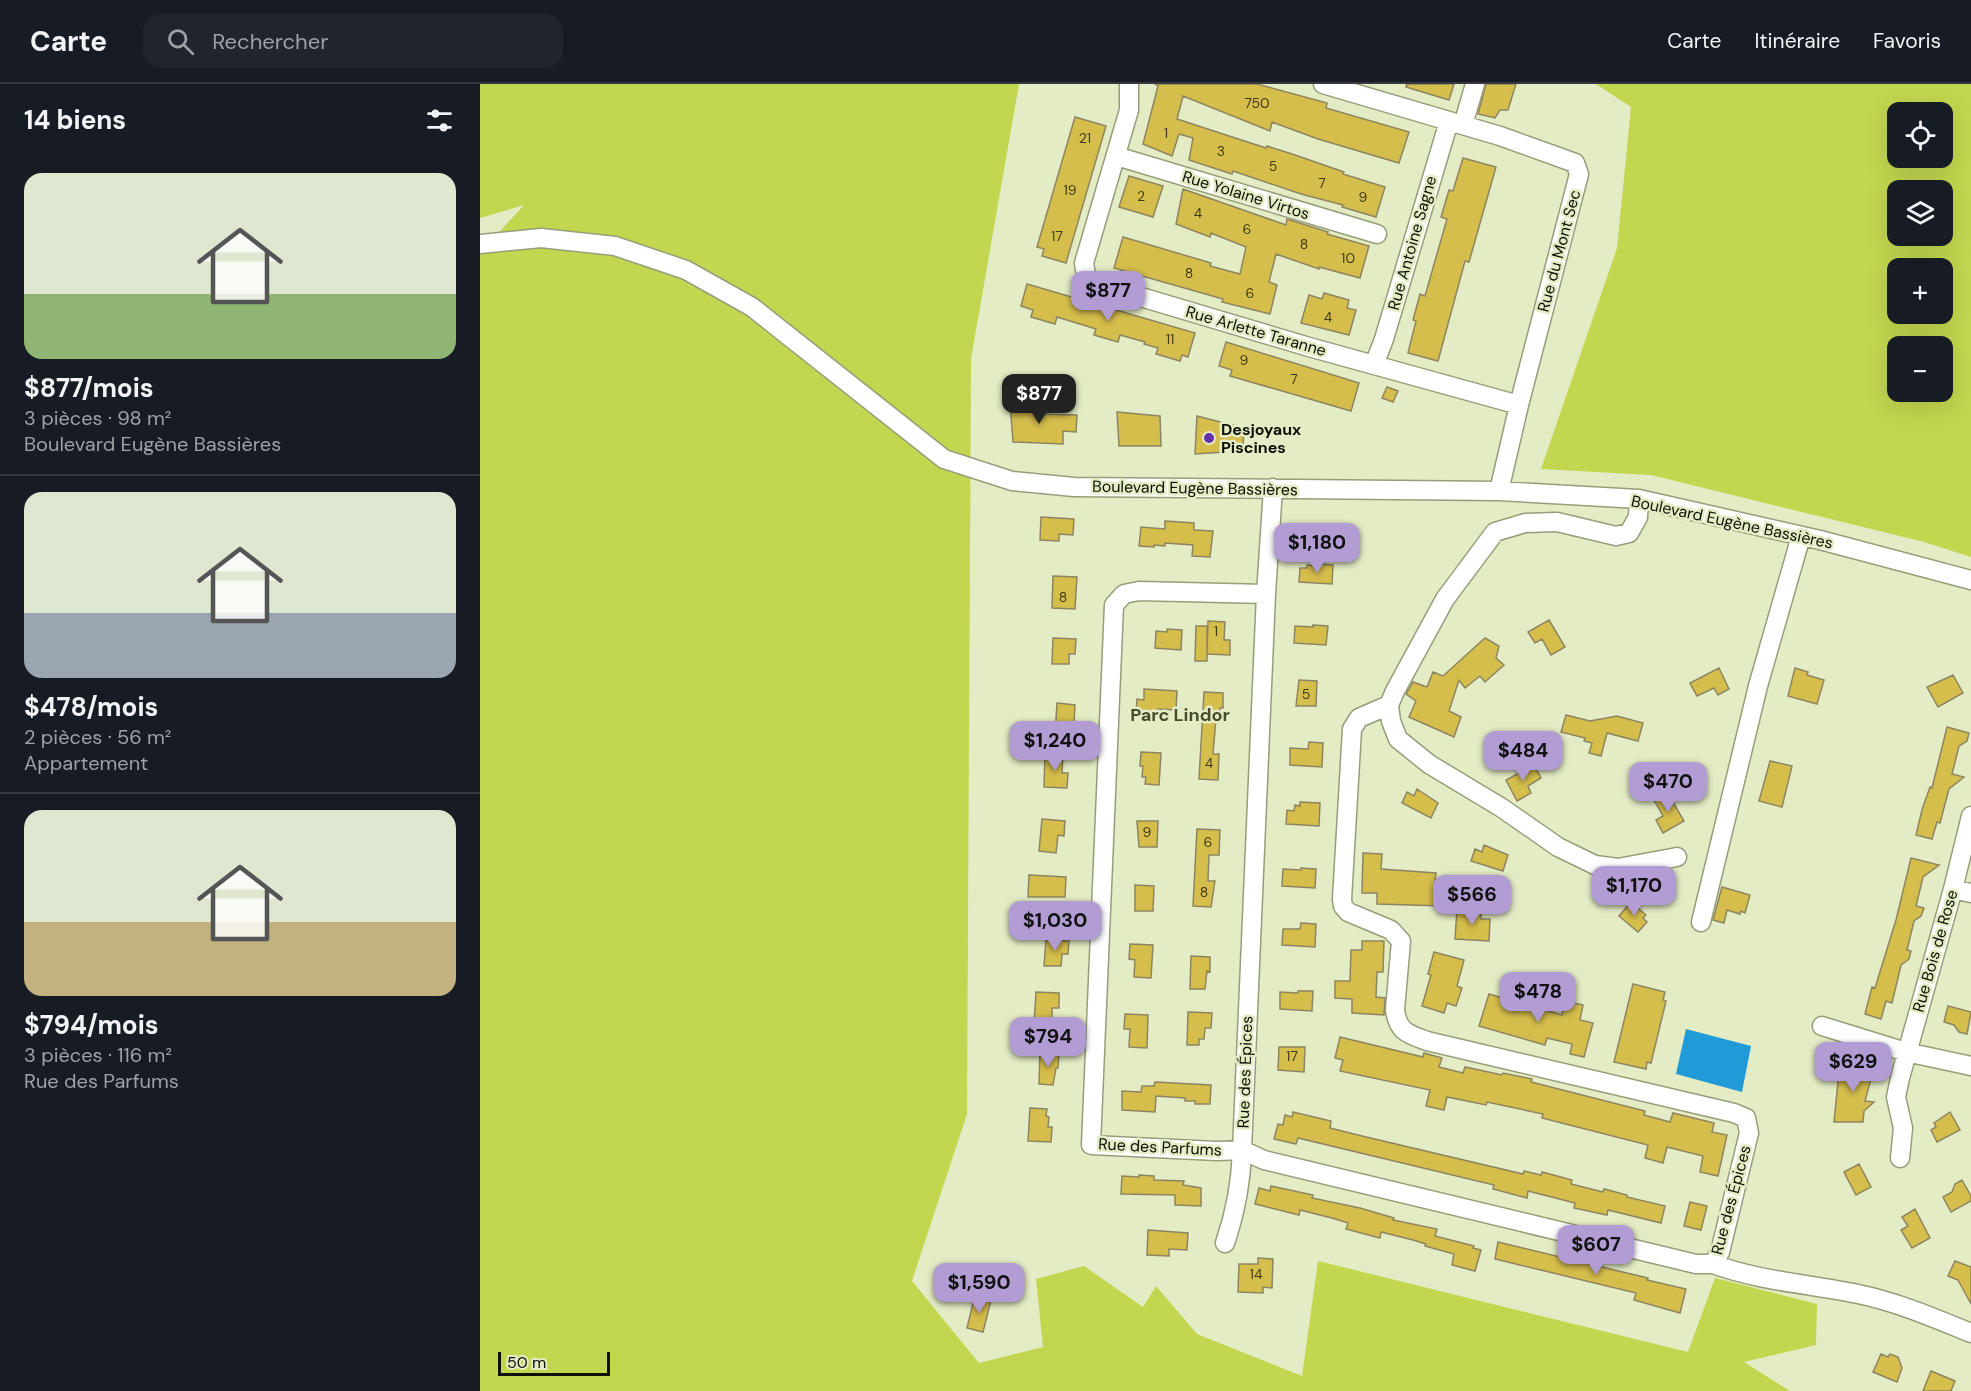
<!DOCTYPE html>
<html lang="fr">
<meta charset="utf-8">
<style>
body{margin:0;font-family:"DM Sans",sans-serif;background:#20242c;color:#f1f3f6;height:100vh;display:flex;flex-direction:column;font-size:22px;white-space:nowrap}
*{box-sizing:border-box;margin:0}
p{font-size:20px;color:#9ea1a6}
.icon{flex:none;width:33px;height:33px;fill:none;stroke:currentColor;stroke-width:2;stroke-linecap:round;stroke-linejoin:round}
.map{position:relative;flex:1;overflow:hidden}
.sheet{display:flex;flex-direction:column;background:#171b24;width:480px}
.sheet>*{flex:none}
.tools{position:absolute;left:1407px;top:18px;display:grid;gap:12px}
.tools a{display:grid;place-items:center;width:66px;height:66px;border-radius:12px;background:#171b24;box-shadow:0 6px 24px #0002;font-size:30px}
.scale{position:absolute;left:18px;bottom:15px;width:112px;box-sizing:border-box;padding-left:6px;border:3px solid #0e1004;border-top:0;font-size:16px;line-height:21px;white-space:nowrap;color:#0e1004;-webkit-text-stroke:4px #e4ecc5;paint-order:stroke}
.price{position:absolute;translate:-50% -51px;padding:0 14px;border-radius:12px;background:#b19dd4;color:#111;font-size:20px;line-height:39px;filter:drop-shadow(0 2px 3px #0008)}
.price::after{content:'';position:absolute;left:50%;top:36px;width:18px;height:14px;margin-left:-9px;background:inherit;clip-path:polygon(0 0,100% 0,50% 100%)}
.price.on{background:#222;color:#fff}
ul{padding:0;list-style:none}
li{display:grid;align-content:center;gap:12px;height:318px;padding:0 24px}
li+li{border-top:2px solid #363941}
li span{display:grid;place-items:center;height:186px;border-radius:18px;color:#555}
li>.icon{margin-inline-start:auto}
span .icon{width:108px;height:108px;fill:#fffc;stroke-width:1}
li b{font-size:26px}
h2{display:flex;justify-content:space-between;align-items:center;height:72px;padding:0 24px;font-size:26px}
header{display:flex;align-items:center;gap:36px;box-sizing:border-box;height:84px;padding:0 30px;background:#171b24;border-bottom:2px solid #363941}
header strong{font-size:28px}
nav{display:flex;gap:33px;margin-inline-start:auto;font-size:21px}
.search{width:420px;height:54px;background:#20242c;display:flex;align-items:center;gap:15px;box-sizing:border-box;padding:0 21px;border-radius:18px;color:#9ea1a6;font-size:22px}
main{display:flex;flex:1;min-height:0}
.map>svg:first-child{display:block}
.green{fill:#c3d64f;fill-rule:evenodd}
.water{fill:#209bd8}
.building{fill:#d6be4c;stroke:#8d8560;stroke-width:1.5}
.lines{fill:none;stroke-linecap:round;stroke-linejoin:round}
.minor-casing{stroke:#969e79;stroke-width:21}
.minor{stroke:#fff;stroke-width:18}
.poi-dot{fill:#6333ab;stroke:#e4ecc5;stroke-width:2}
.labels{text-anchor:middle;dominant-baseline:central;stroke-width:5;stroke-linejoin:round;paint-order:stroke}
.number-label{font-size:14px;fill:#403c16}
.street-label{font-size:16px;fill:#0e1004;stroke:#e4ecc5}
.poi-label{font-size:16px;font-weight:bold;fill:#0e1004;stroke:#e4ecc5;text-anchor:start}
.neighbourhood-label{font-size:18px;font-weight:bold;fill:#464c2a;stroke:#e4ecc5}
</style>
<header>
<strong>Carte</strong>
<div class="search"><svg class="icon" aria-label="search" viewBox="0 0 24 24"><circle cx="10" cy="10" r="6"/><path d="M15 15l6 6"/></svg>Rechercher</div>
<nav><a>Carte</a><a>Itinéraire</a><a>Favoris</a></nav>
</header>
<main>
<section class="sheet">
<h2>14 biens<svg class="icon" aria-label="filters" viewBox="0 0 24 24"><path d="M4 7h16M4 17h16"/><circle cx="9" cy="7" r="2"/><circle cx="15" cy="17" r="2"/></svg></h2>
<ul>
<li><span style="background:linear-gradient(#dfe7d0 65%,#8fb573 0)"><svg class="icon" aria-label="home" viewBox="0 0 24 24"><path d="M3 11l9-7 9 7M6 9v11h12V9"/></svg></span><div><b>$877/mois</b><p>3 pièces · 98 m²</p><p>Boulevard Eugène Bassières</p></div></li>
<li><span style="background:linear-gradient(#dfe7d0 65%,#9aa5b1 0)"><svg class="icon" aria-label="home" viewBox="0 0 24 24"><path d="M3 11l9-7 9 7M6 9v11h12V9"/></svg></span><div><b>$478/mois</b><p>2 pièces · 56 m²</p><p>Appartement</p></div></li>
<li><span style="background:linear-gradient(#dfe7d0 60%,#c2b280 0)"><svg class="icon" aria-label="home" viewBox="0 0 24 24"><path d="M3 11l9-7 9 7M6 9v11h12V9"/></svg></span><div><b>$794/mois</b><p>3 pièces · 116 m²</p><p>Rue des Parfums</p></div></li>
</ul>
</section>
<div class="map">
<svg width="1491" height="1307" viewBox="0 0 1491 1307">
<rect width="100%" height="100%" fill="#e4ecc5"/>
<!-- green -->
<path class="green" d="M0,0H539L491,275L487,1030L432,1197L499,1279L563,1263L556,1195L604,1182L663,1223L676,1202L717,1250L822,1292L838,1177L1208,1268L1235,1194L1337,1220L1336,1261L1264,1278L1310,1307H0V169L44,121L0,134Z
M1116,0H1491V473L1444,458L1171,391L1061,385L1137,164L1151,23ZM1418,28H1462V74H1418ZM1462,106V152H1418V106ZM1462,184V230H1418V184ZM1462,262V308H1418V262Z"/>
<!-- water -->
<path class="water" d="M1206,945L1271,962L1262,1008L1196,990Z"/>
<!-- building -->
<path class="building" d="M675,0H777L847,19L846,24L929,48L919,79L838,55L792,38L790,47L703,12L697,35L786,64L787,62L815,71L864,88L863,90L905,103L896,133L862,123L863,121L821,110L753,87L752,90L709,76L713,54L699,50L692,72L663,60L678,2Z
M927,0H974L969,16L926,3Z
M1006,0H1036L1028,26H1020L1015,34L998,30Z
M595,33L626,42L586,179L562,172L564,165L557,163Z
M983,74L1016,83L989,178L985,177L958,277L928,269L936,237L933,236L940,210L945,212L967,135L961,133L969,106L973,107Z
M649,92L683,102L673,133L639,123Z
M703,105L806,141L807,135L848,148L847,150L889,162L880,194L839,183V185L796,170L789,198L797,201L790,230L742,218L743,215L634,184L643,153L731,179L730,182L760,190L766,163L731,149L730,153L696,140Z
M547,200L715,249L708,273L702,271L700,277L676,270L678,264L664,260L665,258L640,251L638,258L614,251L616,245L577,233L575,240L551,233L553,226L541,222Z
M844,209L869,216L867,224L876,226L869,251L821,239L829,211L842,215Z
M746,258L879,299L871,327L750,292L752,286L739,282Z
M907,303L918,307L913,318L902,314Z
M530,318L556,319L557,330L597,331L596,348L583,347V360L533,358Z
M637,328L680,332L681,362H639Z
M717,332L764,344L763,362H752V364H745V368L715,370Z
M561,433L594,435L593,451L579,450V457L560,456Z
M685,437L714,439V446L733,447L730,473L712,472L713,461L685,459V462L674,461V463L659,462L661,443L685,445Z
M838,480L853,481L852,500L819,498L820,484H827V481L838,482Z
M573,492L597,493L595,525L572,524Z
M1069,536L1085,563L1071,571L1062,555L1055,559L1048,548Z
M728,537L745,538L744,556H750V571L727,570Z
M833,541L848,542L846,561L814,559L815,542L833,543Z
M716,542H727V577H715Z
M687,545L702,546L701,566L675,564L676,547L687,548Z
M573,554L596,555L595,570H589V580H572Z
M1005,554L1019,562L1016,574L1024,581L1005,598L1000,592L985,604L979,596L969,627L981,633L974,653L929,633L936,617L926,610L933,598L947,603L953,588L963,592Z
M1239,584L1249,605L1238,611L1234,604L1217,612L1210,599Z
M1315,584L1328,588L1327,591L1344,596L1337,620L1308,612Z
M1473,591L1483,609L1458,623L1447,603Z
M819,596L837,597L836,622H816Z
M664,605L697,607L696,626L678,625V629L656,628L657,615L664,616Z
M724,608L743,609V624H740V635L736,634L733,670H739L738,696L719,695Z
M577,619L595,621L594,638L599,639L598,654L575,652Z
M1086,631L1110,637L1137,632L1163,639L1158,657L1127,649L1121,672L1109,669L1112,659L1104,657L1105,654L1081,648Z
M1467,643L1489,649L1487,657L1479,662L1472,690L1484,693L1469,705L1460,739L1457,738L1452,755L1436,751L1442,726L1450,703L1452,704Z
M829,658L843,659L842,683L810,681V664L828,665Z
M661,668L681,669L679,701L665,700L666,693H662L663,682H660Z
M565,670L583,671L582,689H588L587,704L564,703Z
M1290,677L1312,682L1302,723L1279,717Z
M1054,681L1061,694L1048,702L1051,709L1037,717L1026,696Z
M937,705L958,719L951,734L922,719L927,708L934,712Z
M1187,708L1204,737L1183,749L1176,736L1183,732L1174,716Z
M820,718L840,719L839,742L806,740L807,726L814,727L815,721L820,722Z
M562,735L585,737L584,752L578,751L576,769L559,767Z
M657,737H678L677,763H659Z
M717,745L740,746L739,771H729L728,797H735L731,823L713,822Z
M1004,761L1028,771L1023,787L991,777L995,765L1002,768Z
M883,769L902,770L901,785L956,789L955,797L964,798L963,822L897,820V809H882Z
M1431,774L1459,781L1443,793L1436,822L1444,824L1441,832L1434,837L1427,866L1431,867L1429,875L1421,881L1412,919L1406,917L1401,935L1385,930L1392,903L1395,904L1416,836Z
M821,784L836,785L835,804L802,802L803,785L821,786Z
M549,791L586,793L585,813H548Z
M655,801L674,802L673,827H655Z
M1242,803L1270,811L1265,829L1261,827L1260,830L1247,826L1244,839L1233,836Z
M1151,818L1166,831L1163,834L1167,838L1158,848L1139,832Z
M977,825L1001,827V835H1010L1009,857L975,855Z
M821,839L836,840L835,863L802,861L803,845H820Z
M566,856L589,857L588,870H582L581,882H564Z
M882,857H904L903,888H897L896,913L905,914L904,931L872,929V915L855,914V897H870L871,866H882Z
M650,860L673,861L671,894L654,893L655,876L649,875Z
M954,868L984,876L977,902L982,904L976,922L967,919L964,929L942,922L951,891L948,890Z
M711,872L730,873V888L727,887L725,905H710Z
M1153,900L1185,908L1183,916L1186,917L1171,979L1167,978L1166,985L1134,978Z
M818,907H833L832,927L800,925V908L818,909Z
M556,908L579,909V924H572V935H568V941H554Z
M1009,910L1082,931L1085,917L1103,921L1100,936L1113,939L1104,973L1090,970L1092,960L1067,954L1065,961L999,942Z
M1468,922L1491,928L1487,950L1479,948L1474,941L1464,938Z
M708,928L732,929L731,944H725L724,955H719V961H707Z
M645,930L668,931L667,964L649,963L650,945H644Z
M860,953L943,973L944,969L962,974L959,983L983,989L985,983L1022,991L1023,989L1052,995L1051,998L1165,1027L1164,1031L1190,1038L1193,1029L1234,1039L1232,1048L1247,1051L1238,1092L1220,1088L1223,1072L1187,1063L1183,1079L1165,1074L1168,1061L1062,1034L1063,1030L1007,1018L1006,1021L967,1013L964,1026L946,1022L950,1006L860,987L863,976L855,974Z
M799,963H825L824,988L798,986Z
M560,968L579,969L578,984H576L573,1001L559,1000Z
M1387,978L1395,980L1385,1017L1394,1018L1384,1027L1383,1038H1354L1359,988L1366,989L1368,980L1379,982Z
M675,998L731,1001L730,1020H715V1017H705V1014L676,1012L675,1028L642,1026V1007L661,1008L662,1002H674Z
M550,1024L567,1025L566,1032L569,1033L568,1043H572L571,1058L548,1057Z
M813,1028L851,1037L850,1044L882,1052L1043,1090L1044,1087L1061,1091L1062,1088L1092,1096L1091,1100L1123,1108L1124,1105L1147,1111V1113L1185,1122L1181,1139L1128,1126L1127,1131L1094,1124L1095,1119L1048,1107L1047,1114L1013,1105L1014,1101L818,1054L816,1060L794,1055L798,1040L803,1041L805,1031L812,1033Z
M1470,1028L1480,1046L1457,1058L1451,1046L1456,1043L1454,1039Z
M1379,1080L1391,1103L1376,1111L1364,1088Z
M659,1091L674,1092V1096L704,1097L703,1101L721,1104V1122L695,1121V1111L641,1110L642,1092L659,1093Z
M1482,1096L1491,1112V1117L1471,1128L1463,1113L1472,1108L1475,1100Z
M791,1102L833,1111L832,1114L880,1124L914,1134L913,1136L957,1145L955,1152L994,1162L993,1164L1001,1166L995,1187L972,1181L974,1170L945,1162L946,1160L933,1156L901,1148L900,1154L866,1145L868,1139L852,1134L820,1126L819,1131L775,1120L779,1104L790,1107Z
M1210,1118L1227,1122L1221,1146L1204,1142Z
M1435,1125L1450,1154L1432,1164L1421,1146L1428,1142L1422,1133Z
M668,1146L708,1149L707,1166L689,1165V1172L667,1171Z
M1018,1158L1151,1190L1168,1194L1167,1196L1206,1205L1200,1229L1154,1216L1156,1209L1015,1175Z
M778,1174L793,1175L792,1204L783,1203V1209L758,1208L759,1180H778Z
M1475,1177L1491,1183V1220L1478,1196L1468,1192Z
M495,1211L511,1216L503,1248L487,1244Z
M1401,1270L1408,1273L1410,1270L1418,1273L1422,1284L1417,1298L1393,1288Z
M1451,1287L1475,1297L1471,1307H1443Z"/>
<g class="lines">
<!-- minor casing -->
<g class="minor-casing">
<path id="minor" d="M649,0V26L604,179L607,197L829,263L1039,321
M843,0L1020,52L1095,79L1099,90L1039,321L1019,407
M983,41L995,0
M636,72L897,150
M0,160L61,154L135,162L206,186L272,223L464,375L532,397L594,403L1019,407L1159,415L1340,456L1491,496
M894,281L904,255L969,37
M793,404L786,510L762,1066L784,1076L1216,1180H1233L1240,1168L1269,1049L1266,1034L1254,1029L947,957C928,950 918,948 915,926L921,857L911,846L868,828L863,822L862,815L872,645L879,634L909,621
M1159,415L1158,433L1149,449L1136,452L1077,438L1045,439L1015,448L965,515L915,607L909,621L911,637L918,655L949,680L1022,724L1078,763L1115,781L1138,784L1197,773
M1473,805L1491,809
M1221,838L1278,602L1321,452
M1342,942L1426,968L1491,982
M1420,1074L1423,1044L1416,1013L1420,994L1473,805L1491,732
M745,1159C755,1130 761,1097 762,1066L737,1067L611,1061L634,521L644,510L659,507L786,510
M1233,1180C1279,1197 1329,1200 1378,1210C1417,1218 1454,1234 1491,1249"/>
</g>
<!-- minor -->
<use href="#minor" class="minor"/>
</g>
<!-- markers -->
<circle class="poi-dot" cx="729" cy="354" r="6"/>
<g class="labels">
<!-- number labels -->
<g class="number-label">
<text x="777" y="19">750</text>
<text x="686" y="49">1</text>
<text x="605" y="54">21</text>
<text x="741" y="67">3</text>
<text x="793" y="82">5</text>
<text x="842" y="99">7</text>
<text x="590" y="106">19</text>
<text x="661" y="112">2</text>
<text x="883" y="113">9</text>
<text x="718" y="129">4</text>
<text x="767" y="145">6</text>
<text x="577" y="152">17</text>
<text x="824" y="160">8</text>
<text x="868" y="174">10</text>
<text x="709" y="189">8</text>
<text x="770" y="209">6</text>
<text x="848" y="233">4</text>
<text x="690" y="255">11</text>
<text x="764" y="276">9</text>
<text x="814" y="295">7</text>
<text x="583" y="513">8</text>
<text x="736" y="547">1</text>
<text x="826" y="610">5</text>
<text x="729" y="679">4</text>
<text x="667" y="748">9</text>
<text x="728" y="758">6</text>
<text x="724" y="808">8</text>
<text x="812" y="972">17</text>
<text x="776" y="1190">14</text>
</g>
<!-- street labels -->
<g class="street-label">
<text transform="translate(766 111) rotate(17)">Rue Yolaine Virtos</text>
<text transform="translate(932 159) rotate(-74)">Rue Antoine Sagne</text>
<text transform="translate(1079 167) rotate(-75)">Rue du Mont Sec</text>
<text transform="translate(776 247) rotate(16)">Rue Arlette Taranne</text>
<text transform="translate(715 404) rotate(1)">Boulevard Eugène Bassières</text>
<text transform="translate(1252 438) rotate(12)">Boulevard Eugène Bassières</text>
<text transform="translate(1455 867) rotate(-74)">Rue Bois de Rose</text>
<text transform="translate(765 988) rotate(-88)">Rue des Épices</text>
<text transform="translate(680 1063) rotate(3)">Rue des Parfums</text>
<text transform="translate(1251 1116) rotate(-75)">Rue des Épices</text>
</g>
<!-- poi labels -->
<g class="poi-label">
<text x="741" y="345">Desjoyaux<tspan x="741" dy="18">Piscines</tspan></text>
</g>
<!-- neighbourhood labels -->
<g class="neighbourhood-label">
<text x="700" y="631">Parc Lindor</text>
</g>
</g>
</svg>
<div class="tools">
<a><svg class="icon" aria-label="locate" viewBox="0 0 24 24"><circle cx="12" cy="12" r="6"/><path d="M12 2v4M12 18v4M2 12h4M18 12h4"/></svg></a>
<a><svg class="icon" aria-label="layers" viewBox="0 0 24 24"><path d="M12 4l9 5-9 5-9-5zM3 14l9 5 9-5"/></svg></a>
<a>+</a>
<a>−</a>
</div>
<div class="scale">50 m</div>
<b class="price" style="left:628px;top:238px">$877</b>
<b class="price on" style="left:559px;top:341px">$877</b>
<b class="price" style="left:837px;top:490px">$1,180</b>
<b class="price" style="left:575px;top:688px">$1,240</b>
<b class="price" style="left:1043px;top:698px">$484</b>
<b class="price" style="left:1188px;top:729px">$470</b>
<b class="price" style="left:1154px;top:833px">$1,170</b>
<b class="price" style="left:992px;top:842px">$566</b>
<b class="price" style="left:575px;top:868px">$1,030</b>
<b class="price" style="left:1058px;top:939px">$478</b>
<b class="price" style="left:568px;top:984px">$794</b>
<b class="price" style="left:1373px;top:1009px">$629</b>
<b class="price" style="left:1116px;top:1192px">$607</b>
<b class="price" style="left:499px;top:1230px">$1,590</b>
</div>
</main>
